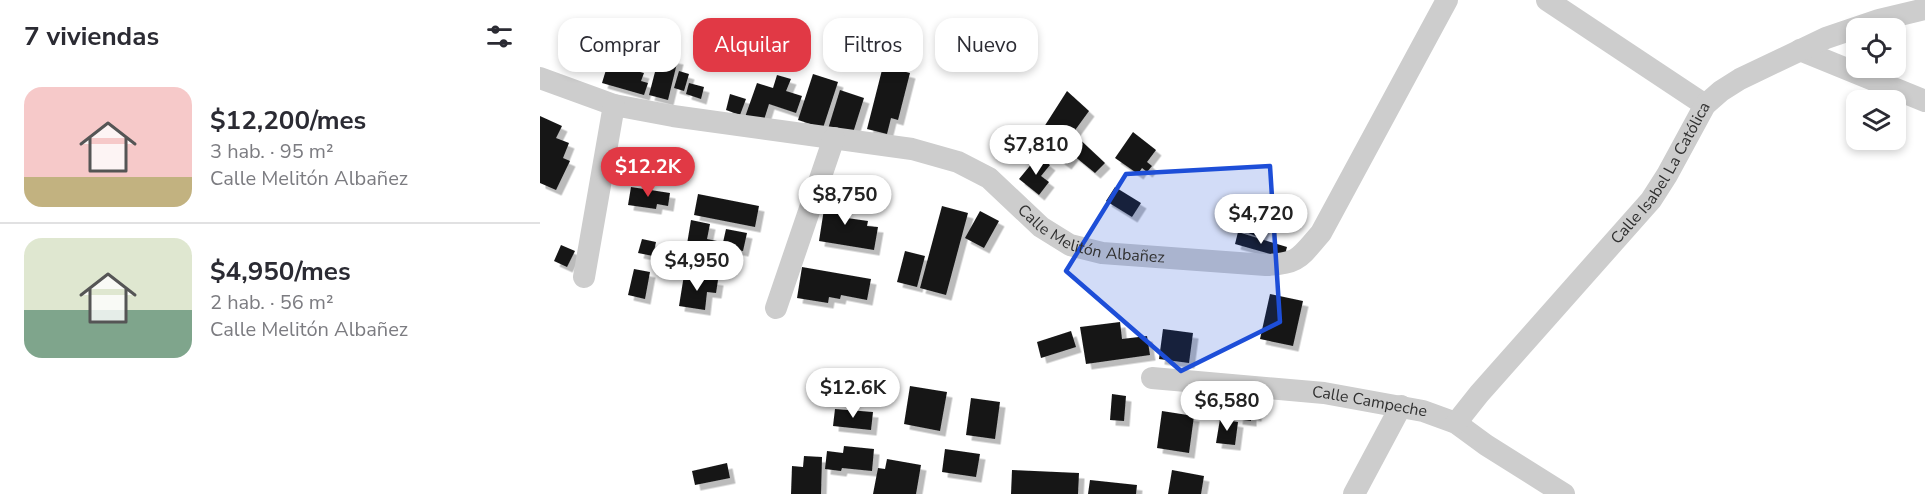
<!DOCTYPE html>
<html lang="es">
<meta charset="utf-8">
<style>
body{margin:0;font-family:"Nunito Sans",sans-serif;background:#f7f7f7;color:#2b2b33;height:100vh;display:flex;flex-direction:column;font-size:22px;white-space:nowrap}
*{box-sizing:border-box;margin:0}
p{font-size:20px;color:#7c7c81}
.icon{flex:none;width:33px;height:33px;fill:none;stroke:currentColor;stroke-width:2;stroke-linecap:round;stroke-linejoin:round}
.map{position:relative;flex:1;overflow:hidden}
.side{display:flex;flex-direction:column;background:#fff;width:540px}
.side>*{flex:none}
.guide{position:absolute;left:18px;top:18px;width:570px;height:54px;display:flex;gap:12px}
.buttons{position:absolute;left:1306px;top:18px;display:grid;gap:12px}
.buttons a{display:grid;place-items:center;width:60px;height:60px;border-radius:12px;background:#fff;box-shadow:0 3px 9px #0003;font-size:30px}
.price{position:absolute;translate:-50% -51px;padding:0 14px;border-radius:21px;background:#fff;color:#222;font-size:20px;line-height:39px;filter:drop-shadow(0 2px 3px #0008)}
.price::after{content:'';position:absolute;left:50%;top:36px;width:18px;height:14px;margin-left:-9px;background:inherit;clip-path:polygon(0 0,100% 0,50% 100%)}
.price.current{background:#e13945;color:#fff}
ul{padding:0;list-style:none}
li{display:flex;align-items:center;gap:18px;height:150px;padding:0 24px}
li+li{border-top:2px solid #e1e1e2}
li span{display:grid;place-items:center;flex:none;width:168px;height:120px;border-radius:18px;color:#555}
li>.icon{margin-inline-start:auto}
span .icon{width:72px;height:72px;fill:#fffc;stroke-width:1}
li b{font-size:26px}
h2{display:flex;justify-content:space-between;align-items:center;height:72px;padding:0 24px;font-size:26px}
.tag{padding:0 21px;border-radius:18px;background:#fff;box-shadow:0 3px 9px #0003;font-size:21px;line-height:54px}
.tag.current{background:#e13945;color:#fff}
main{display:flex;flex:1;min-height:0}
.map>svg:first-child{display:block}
.building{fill:#171717;filter:url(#shadow)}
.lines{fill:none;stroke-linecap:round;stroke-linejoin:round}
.street{stroke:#cdcdcd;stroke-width:22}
.marked{fill:#1d4ed8;fill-opacity:0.2;stroke:#1d4ed8;stroke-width:4.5;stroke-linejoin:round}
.labels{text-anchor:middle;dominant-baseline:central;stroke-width:6;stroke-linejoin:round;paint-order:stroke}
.street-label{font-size:16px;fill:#303030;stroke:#fff}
</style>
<main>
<section class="side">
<h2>7 viviendas<svg class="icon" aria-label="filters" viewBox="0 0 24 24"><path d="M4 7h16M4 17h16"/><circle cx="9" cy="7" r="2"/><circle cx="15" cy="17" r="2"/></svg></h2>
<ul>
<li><span style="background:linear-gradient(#f6c9c9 75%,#c2b280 0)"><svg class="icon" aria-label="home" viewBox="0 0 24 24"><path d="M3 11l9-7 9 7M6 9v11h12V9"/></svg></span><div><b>$12,200/mes</b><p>3 hab. · 95 m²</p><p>Calle Melitón Albañez</p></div></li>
<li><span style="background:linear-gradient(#dfe7d0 60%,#7fa58c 0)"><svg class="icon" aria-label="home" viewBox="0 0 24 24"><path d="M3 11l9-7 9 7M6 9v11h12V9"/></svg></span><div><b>$4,950/mes</b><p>2 hab. · 56 m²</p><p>Calle Melitón Albañez</p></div></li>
</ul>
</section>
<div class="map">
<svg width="1385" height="494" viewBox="0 0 1385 494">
<defs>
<filter id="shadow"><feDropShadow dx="5.5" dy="5.5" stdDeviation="0" flood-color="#0004"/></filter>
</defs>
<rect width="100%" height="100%" fill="#fff"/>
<!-- building -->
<path class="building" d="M122,45L134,48L132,58L138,59L128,100L109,95Z
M72,50L93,56L89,69L104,73L101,81L108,83L104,95L62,83Z
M343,66L370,73L358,120L351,118L347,134L327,129Z
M139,71L149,74L144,91L134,88Z
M273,74L298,82L283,128L258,120Z
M237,75L251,79L246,91L262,96L256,113L229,104L223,123L205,117L217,83L233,88Z
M149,83L164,87L161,99L146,94Z
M300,90L324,98L312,136L288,129Z
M527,91L549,111L533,133L565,163L555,173L533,155L526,164L495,141Z
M190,94L206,99L200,115L186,110Z
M0,116L22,126L16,138L29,143L23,158L30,161L16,190L0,183Z
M593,132L616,150L607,162L612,166L607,172L602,168L598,174L575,158Z
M498,156L510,165L501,176L509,182L499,195L479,179Z
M91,187L130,193L128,206L117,204L116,209L88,205Z
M575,187L601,203L592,217L566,201Z
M287,190L304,193L300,217L328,221L327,226L338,227L334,250L279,241Z
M158,194L219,206L215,227L154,215Z
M402,206L428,213L406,295L380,288Z
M710,206L730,215L720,238L699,229Z
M440,211L459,221L444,248L425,238Z
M151,220L170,224L167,239L177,241L174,255L146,250Z
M186,229L207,233L203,251L182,247Z
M698,232L747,247L744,258L695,244Z
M102,239L116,242L113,256L98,253Z
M21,245L35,251L27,267L14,261Z
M365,251L385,256L377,287L357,282Z
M262,267L331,279L327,300L301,295L300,299L289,297L288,303L257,298Z
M94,269L110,272L105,299L88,295Z
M144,275L178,280L176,293L167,292L165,310L139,306Z
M730,294L763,301L753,346L720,339Z
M580,322L582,339L607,336L610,355L546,364L540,327Z
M623,329L653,333L649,363L619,359Z
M531,331L536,347L501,358L497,342Z
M370,386L407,392L400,431L364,424Z
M572,394L586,396L584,421L570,420Z
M700,397L718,399L716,416L711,415V421L697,419Z
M431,398L460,402L455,439L426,435Z
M295,409L333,412L331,430L293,426Z
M622,411L654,416L649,453L617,448Z
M680,419L698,422L695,445L676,443Z
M304,446L334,449L332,471L302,468L301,471L285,469L287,451L303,453Z
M405,449L440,454L436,477L402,472Z
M264,456L282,457L281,494H251L252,466L263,467Z
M347,459L381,465L376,494H333L338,468L345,469Z
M187,463L190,478L155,485L152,471Z
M472,470L539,473L538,494H471Z
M632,470L664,476L661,494H628Z
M550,480L597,485L596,494H548Z"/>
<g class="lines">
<!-- street -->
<g class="street">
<path d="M1007,0L1165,105"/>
<path d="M1260,50L1385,101"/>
<path id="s1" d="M0,78L74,105L133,116L372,149L418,162L449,178L501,227L530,245L562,253L726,265C759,264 760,257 781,233L907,0"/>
<path d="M44,277L74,105"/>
<path d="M236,308L294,138"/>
<path id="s2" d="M612,378L784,393L883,411L916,423L946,445L1024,494"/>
<path id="s3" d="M916,423L939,394L1111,200L1127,175L1165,105L1181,91L1200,79L1286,38L1339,20L1385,9"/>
<path d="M814,494L861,406"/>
</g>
</g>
<!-- marked area -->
<path class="marked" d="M730,166L740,322L641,371L526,271L586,174Z"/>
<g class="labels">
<!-- street labels -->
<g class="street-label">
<text stroke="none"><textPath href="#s3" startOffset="324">Calle Isabel La Católica</textPath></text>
<text stroke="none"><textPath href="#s1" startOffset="585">Calle Melitón Albañez</textPath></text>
<text stroke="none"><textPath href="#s2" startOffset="219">Calle Campeche</textPath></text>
</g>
</g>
</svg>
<div class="buttons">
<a><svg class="icon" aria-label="locate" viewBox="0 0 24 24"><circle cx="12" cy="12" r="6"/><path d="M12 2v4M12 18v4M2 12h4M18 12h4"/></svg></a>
<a><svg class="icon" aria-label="layers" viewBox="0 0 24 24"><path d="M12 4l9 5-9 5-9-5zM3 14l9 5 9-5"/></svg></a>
</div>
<b class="price" style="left:496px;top:176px">$7,810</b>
<b class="price current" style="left:108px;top:198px">$12.2K</b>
<b class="price" style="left:305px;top:226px">$8,750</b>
<b class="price" style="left:721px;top:245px">$4,720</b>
<b class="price" style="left:157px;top:292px">$4,950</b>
<b class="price" style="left:313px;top:419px">$12.6K</b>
<b class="price" style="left:687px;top:432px">$6,580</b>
<div class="guide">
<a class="tag">Comprar</a>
<a class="tag current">Alquilar</a>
<a class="tag">Filtros</a>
<a class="tag">Nuevo</a>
</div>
</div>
</main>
